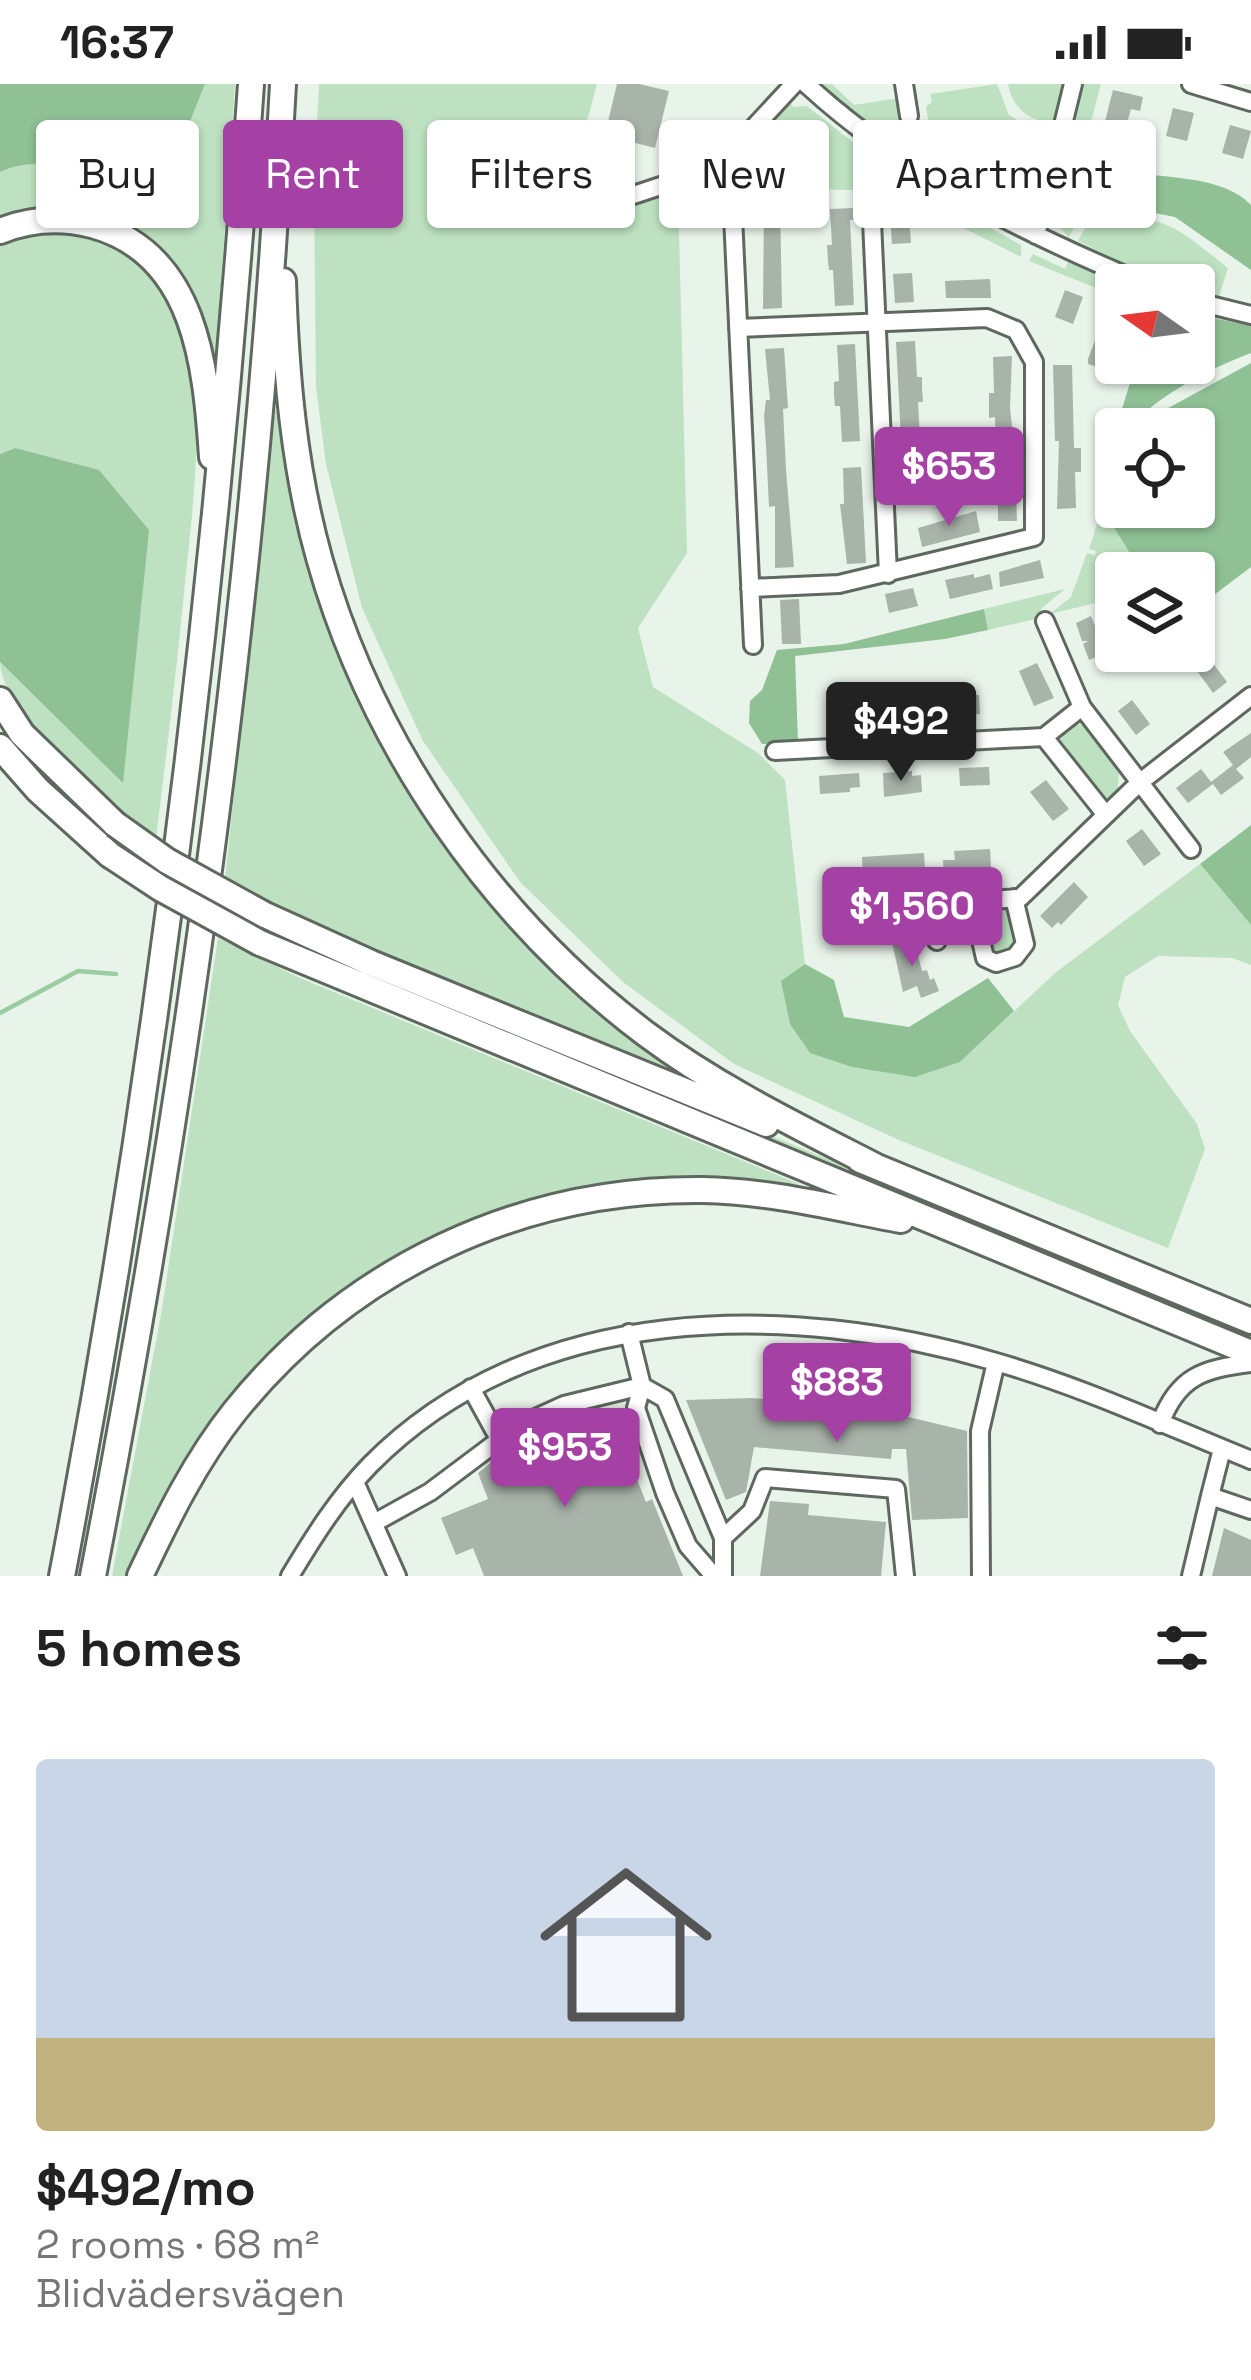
<!DOCTYPE html>
<meta charset="utf-8">
<style>
body{margin:0;font-family:"Space Grotesk",sans-serif;background:#f2f2f2;color:#222;height:100vh;display:flex;flex-direction:column;font-size:45px;white-space:nowrap}
*{box-sizing:border-box;margin:0}
p{font-size:39px;color:#767676}
.icon{flex:none;width:66px;height:66px;fill:none;stroke:currentColor;stroke-width:2;stroke-linecap:round;stroke-linejoin:round}
.map{position:relative;height:1492px;overflow:hidden}
.sheet{display:flex;flex-direction:column;background:#fff;flex:1}
.sheet>*{flex:none}
.banner{position:absolute;left:36px;top:36px;width:1179px;height:108px;display:flex;gap:24px}
.needle{width:78px;rotate:284deg}
.tools{position:absolute;left:1095px;top:180px;display:grid;gap:24px}
.tools a{display:grid;place-items:center;width:120px;height:120px;border-radius:12px;background:#fff;box-shadow:0 3px 9px #0004;font-size:60px}
.price{position:absolute;translate:-50% -102px;padding:0 27px;border-radius:12px;background:#a540a4;color:#fff;font-size:39px;line-height:78px;filter:drop-shadow(0 3px 6px #0008)}
.price::after{content:'';position:absolute;left:50%;top:72px;width:36px;height:27px;margin-left:-18px;background:inherit;clip-path:polygon(0 0,100% 0,50% 100%)}
.price.active{background:#222;color:#fff}
ul{padding:0;list-style:none}
li{display:grid;align-content:center;gap:24px;height:636px;padding:0 36px}
li span{display:grid;place-items:center;height:372px;border-radius:12px;color:#555}
li>.icon{margin-inline-start:auto}
span .icon{width:216px;height:216px;fill:#fffc;stroke-width:1}
li b{font-size:51px}
h2{display:flex;justify-content:space-between;align-items:center;height:144px;padding:0 36px;font-size:51px}
.chip{padding:0 42px;border-radius:12px;background:#fff;box-shadow:0 3px 9px #0004;font-size:42px;line-height:108px}
.chip.active{background:#a540a4;color:#fff}
.status{display:flex;justify-content:space-between;align-items:center;height:84px;padding:0 60px;background:#fff;direction:ltr}
.status svg{height:33px;fill:currentColor}
.map>svg:first-child{display:block}
.green{fill:#bee2c1}
.forest{fill:#8fc195}
.lines{fill:none;stroke-linecap:round;stroke-linejoin:round}
.stream{stroke:#9bcda1;stroke-width:4.5}
.building{fill:#a8b3a9}
.minor-casing{stroke:#5e685f;stroke-width:22}
.highway-casing{stroke:#5e685f;stroke-width:30}
.minor{stroke:#fff;stroke-width:16}
.highway{stroke:#fff;stroke-width:24}
.highway-bridge-casing{stroke:#5e685f;stroke-width:30;stroke-linecap:butt}
.highway-bridge{stroke:#fff;stroke-width:24}
</style>
<div class="status"><b>16:37</b><svg viewBox="0 0 49 12"><path d="M0 12V9h3v3zM5 12V6h3v6zM10 12V3h3v9zM15 12V0h3v12zM26 1h20v11H26zM47 4h2v5h-2z"/></svg></div>
<div class="map">
<svg width="1251" height="1492" viewBox="0 0 1251 1492">
<rect width="100%" height="100%" fill="#e8f3e9"/>
<!-- green -->
<path class="green" d="M205,0H235L215,284H211C203,219 162,132 84,129C57,128 27,134 0,137V88C48,66 114,94 162,106Z
M319,0H597L580,63L610,71L598,115L578,137L678,106L687,469L638,544L653,603L758,669L785,696L805,880L782,897L790,940L960,978L1055,889L1200,780L1251,841V881L1232,874L1158,872L1125,893L1118,921L1130,947L1197,1040L1205,1065L1168,1164L899,1056L734,980L623,898L520,798L423,657L362,524L326,380L316,303L314,102Z
M819,0H832L854,21L899,14L904,47L919,46L920,49L930,47L926,23L932,18L930,10L997,0L1009,31L1049,55L1050,63L1032,124L1014,130L1002,126L905,70Z
M1008,0H1065L1055,42C1030,35 1014,28 1008,0Z
M1081,0H1101L1081,75L1079,60L1068,52Z
M789,18L794,23L807,22L897,93L1021,161V173L890,107L811,105L739,116C737,68 756,50 789,18Z
M1066,61L1072,69L1070,100L1083,127L1069,153L1055,139L1053,121Z
M1097,129C1169,134 1173,140 1228,184L1218,216L1194,209V201C1150,201 1117,175 1078,157L1092,131Z
M62,147C111,157 154,180 176,228C211,308 192,425 184,509C176,591 166,673 156,755C111,723 2,634 0,578L123,698L15,364L0,370V161L34,149Z
M1033,170L1065,185L1068,178L1121,201H1116V212L1029,177Z
M283,323L367,626L415,714L459,779L508,838L574,905L672,980L668,986L345,853L225,795L275,327Z
M953,365L955,400L891,403L889,368Z
M1102,424L1142,489H1116V514L1050,530L1071,513L1087,469L1095,471L1096,467L1089,465Z
M1065,505L1042,524L1035,535L988,546L984,525Z
M1078,640L1087,643L1119,690L1117,710L1108,716C1088,709 1058,672 1059,650Z
M1003,822L1010,827L1020,858L1003,873L988,869L981,826Z
M263,839L1045,1166L1043,1171L330,878L262,846Z
M218,854L300,894L799,1100L797,1107C748,1101 700,1095 651,1096C606,1096 560,1108 517,1121C331,1176 200,1314 128,1492H112L162,1225Z
M1091,1184L1251,1250V1258L1088,1191Z"/>
<!-- forest -->
<path class="forest" d="M0,0H205L162,107C114,94 48,66 0,88Z
M1081,75C1100,80 1119,86 1139,89C1175,95 1224,93 1251,121V186L1175,133L1089,116L1077,95Z
M1194,230L1251,242V269C1209,285 1158,311 1128,345H1116V362L1104,384L1136,279H1194Z
M1251,279V483L1194,526V489H1142L1102,424L1116,380V423H1194V345H1140L1159,329Z
M15,364L99,386L149,446L123,699L0,578V370Z
M984,525L988,546L945,555L795,572L798,659L762,660L749,639L750,617L762,606L777,566L844,560Z
M1251,741V841L1200,780Z
M805,880L834,896L844,933L909,943L988,894L1014,927L960,978L915,993L852,983L810,969L790,940L781,897Z"/>
<g class="lines">
<!-- stream -->
<path class="stream" d="M0,929L78,887L116,890"/>
</g>
<!-- building -->
<path class="building" d="M617,0H639L669,7L655,64L620,55L621,49L606,46Z
M1113,6L1143,13L1140,27L1131,25L1124,50L1103,45Z
M1173,24L1194,29L1187,57L1166,52Z
M1230,41L1251,47L1243,75L1222,69Z
M780,118L782,224L763,225L764,119Z
M877,123L864,127L860,135L850,136L854,221L835,222L833,186H829L828,177L827,161H832L830,125Z
M909,130L911,159L892,160L890,131Z
M912,189L914,218L895,219L893,190Z
M990,195L991,214H946L945,197Z
M1115,204L1116,253L1107,286L1088,280V275Z
M1065,206L1083,213L1073,240L1055,233Z
M915,257L917,293H922V304L923,318H918L920,354L901,355L896,258Z
M855,260L860,357L842,358L840,322H835L834,310V298L839,297L837,261Z
M784,264L788,324L783,325L786,386L794,483L775,484V422L769,423L766,361L764,332L766,316H770L765,265Z
M1012,272L1010,324L1015,369L996,370L995,333L989,334V309H994L993,273Z
M1053,281H1072L1074,364H1081V388H1075L1076,424L1057,425L1059,357H1055Z
M861,383L866,479L847,480L840,420H844L843,384Z
M1016,408L1017,437H998V409Z
M976,427L980,448L922,463L918,444Z
M1040,476L1044,494L1000,503L999,488Z
M974,490V494L990,490L993,505L950,515L945,496Z
M913,504L918,522L889,529L885,510Z
M799,515L801,560H782L780,516Z
M1091,532L1106,569L1089,576L1083,560L1088,557H1082L1076,539Z
M1209,574L1227,598L1213,609L1195,584Z
M1037,579L1054,614L1034,622L1019,587Z
M979,611L980,630L952,632L950,612Z
M909,613L910,634L882,636L881,614Z
M857,616L858,637L830,639L829,617Z
M1132,616L1150,640L1136,651L1118,627Z
M1251,649V673L1236,685L1244,694L1221,711L1213,700L1188,719L1176,704L1201,685L1211,698L1233,681L1223,668Z
M989,683L990,701L960,702L959,684Z
M912,687V692L921,691L922,708L884,713L883,689Z
M859,689L860,703L850,704V708L820,710L819,692Z
M1046,696L1069,725L1053,737L1030,708Z
M1142,745L1161,770L1144,782L1126,757Z
M990,765L991,783L955,785L956,795H944L943,776H955L954,767Z
M924,769L925,785L898,786L899,791L863,793L862,773Z
M1074,798L1088,813L1061,841L1058,838L1052,844L1040,832Z
M887,825L889,857L869,858L867,826Z
M913,853L922,887L927,886L930,896L934,894L939,907L921,914L917,902L903,908L892,858Z
M752,1314L875,1325L967,1347L968,1434L912,1436L906,1365H892L891,1375L754,1363L746,1408L726,1416L686,1316Z
M610,1328L646,1418L652,1415L683,1492H484L473,1464L456,1471L441,1434L488,1415L478,1389L504,1368L549,1346Z
M770,1417L809,1420L808,1431L886,1438L881,1492H760Z
M1224,1444L1251,1456V1492H1212Z"/>
<g class="lines">
<!-- minor casing -->
<g class="minor-casing">
<path id="minor" d="M806,0C906,92 1024,149 1148,201
M904,0L909,32
M1191,0L1251,18
M576,130L733,78
M872,137L888,490
M1036,151L1073,0
M1194,217L1251,231
M738,244L987,234L1016,246L1034,278V453L839,500L750,504
M1045,537L1082,623L1191,765
M753,561L731,89L743,55L794,0
M1044,653L1106,731
M1044,653L1082,623
M775,667L1044,653
M972,817L985,874L996,879L1015,873L1025,860L1014,814
M937,857L934,820L1020,814L1139,699L1251,612
M629,1249L642,1302L636,1324L665,1409L688,1462L714,1492
M471,1304L499,1355
M1160,1340C1178,1292 1203,1285 1251,1279
M355,1398L397,1492
M1210,1412L1222,1365
M374,1439L430,1408L518,1342L564,1321L642,1302L665,1315L723,1454V1492
M723,1454L752,1427L765,1394L896,1405L905,1492
M290,1492C314,1452 338,1414 370,1381C532,1217 787,1217 996,1278C1083,1303 1167,1342 1251,1376
M981,1492L980,1347L996,1278
M1191,1492L1210,1412L1251,1426"/>
</g>
<!-- highway casing -->
<g class="highway-casing">
<path id="highway" d="M0,147C30,135 60,133 92,141C196,169 206,282 212,373
M283,197C286,292 294,386 320,477C373,663 492,834 646,950C717,1003 797,1042 875,1082
M0,616L22,650L115,740
M0,663L38,706L110,771
M265,831L371,879L766,1040
M260,859L1251,1269
M860,1076L1251,1237
M62,1492C156,998 217,501 251,0
M93,1492C188,1001 257,500 283,0
M140,1492C167,1435 195,1377 235,1327C350,1184 521,1104 703,1106C769,1107 836,1124 901,1136"/>
</g>
<!-- minor -->
<use href="#minor" class="minor"/>
<!-- highway -->
<use href="#highway" class="highway"/>
<!-- highway-bridge casing -->
<g class="highway-bridge-casing">
<path id="highway-bridge" d="M115,740L167,777L265,831
M110,771L160,804L260,859"/>
</g>
<!-- highway-bridge -->
<use href="#highway-bridge" class="highway-bridge"/>
</g>
</svg>
<div class="tools">
<a><svg class="needle" viewBox="-14 -14 28 28"><path d="M0-13l5 13h-10z" fill="#e53935"/><path d="M0 13l5-13h-10z" fill="#767676"/></svg></a>
<a><svg class="icon" aria-label="locate" viewBox="0 0 24 24"><circle cx="12" cy="12" r="6"/><path d="M12 2v4M12 18v4M2 12h4M18 12h4"/></svg></a>
<a><svg class="icon" aria-label="layers" viewBox="0 0 24 24"><path d="M12 4l9 5-9 5-9-5zM3 14l9 5 9-5"/></svg></a>
</div>
<b class="price" style="left:949px;top:445px">$653</b>
<b class="price active" style="left:901px;top:700px">$492</b>
<b class="price" style="left:912px;top:885px">$1,560</b>
<b class="price" style="left:837px;top:1361px">$883</b>
<b class="price" style="left:565px;top:1426px">$953</b>
<div class="banner">
<a class="chip">Buy</a>
<a class="chip active">Rent</a>
<a class="chip">Filters</a>
<a class="chip">New</a>
<a class="chip">Apartment</a>
</div>
</div>
<section class="sheet">
<h2>5 homes<svg class="icon" aria-label="filters" viewBox="0 0 24 24"><path d="M4 7h16M4 17h16"/><circle cx="9" cy="7" r="2"/><circle cx="15" cy="17" r="2"/></svg></h2>
<ul>
<li><span style="background:linear-gradient(#c9d6e8 75%,#c2b280 0)"><svg class="icon" aria-label="home" viewBox="0 0 24 24"><path d="M3 11l9-7 9 7M6 9v11h12V9"/></svg></span><div><b>$492/mo</b><p>2 rooms · 68 m²</p><p>Blidvädersvägen</p></div></li>
</ul>
</section>
